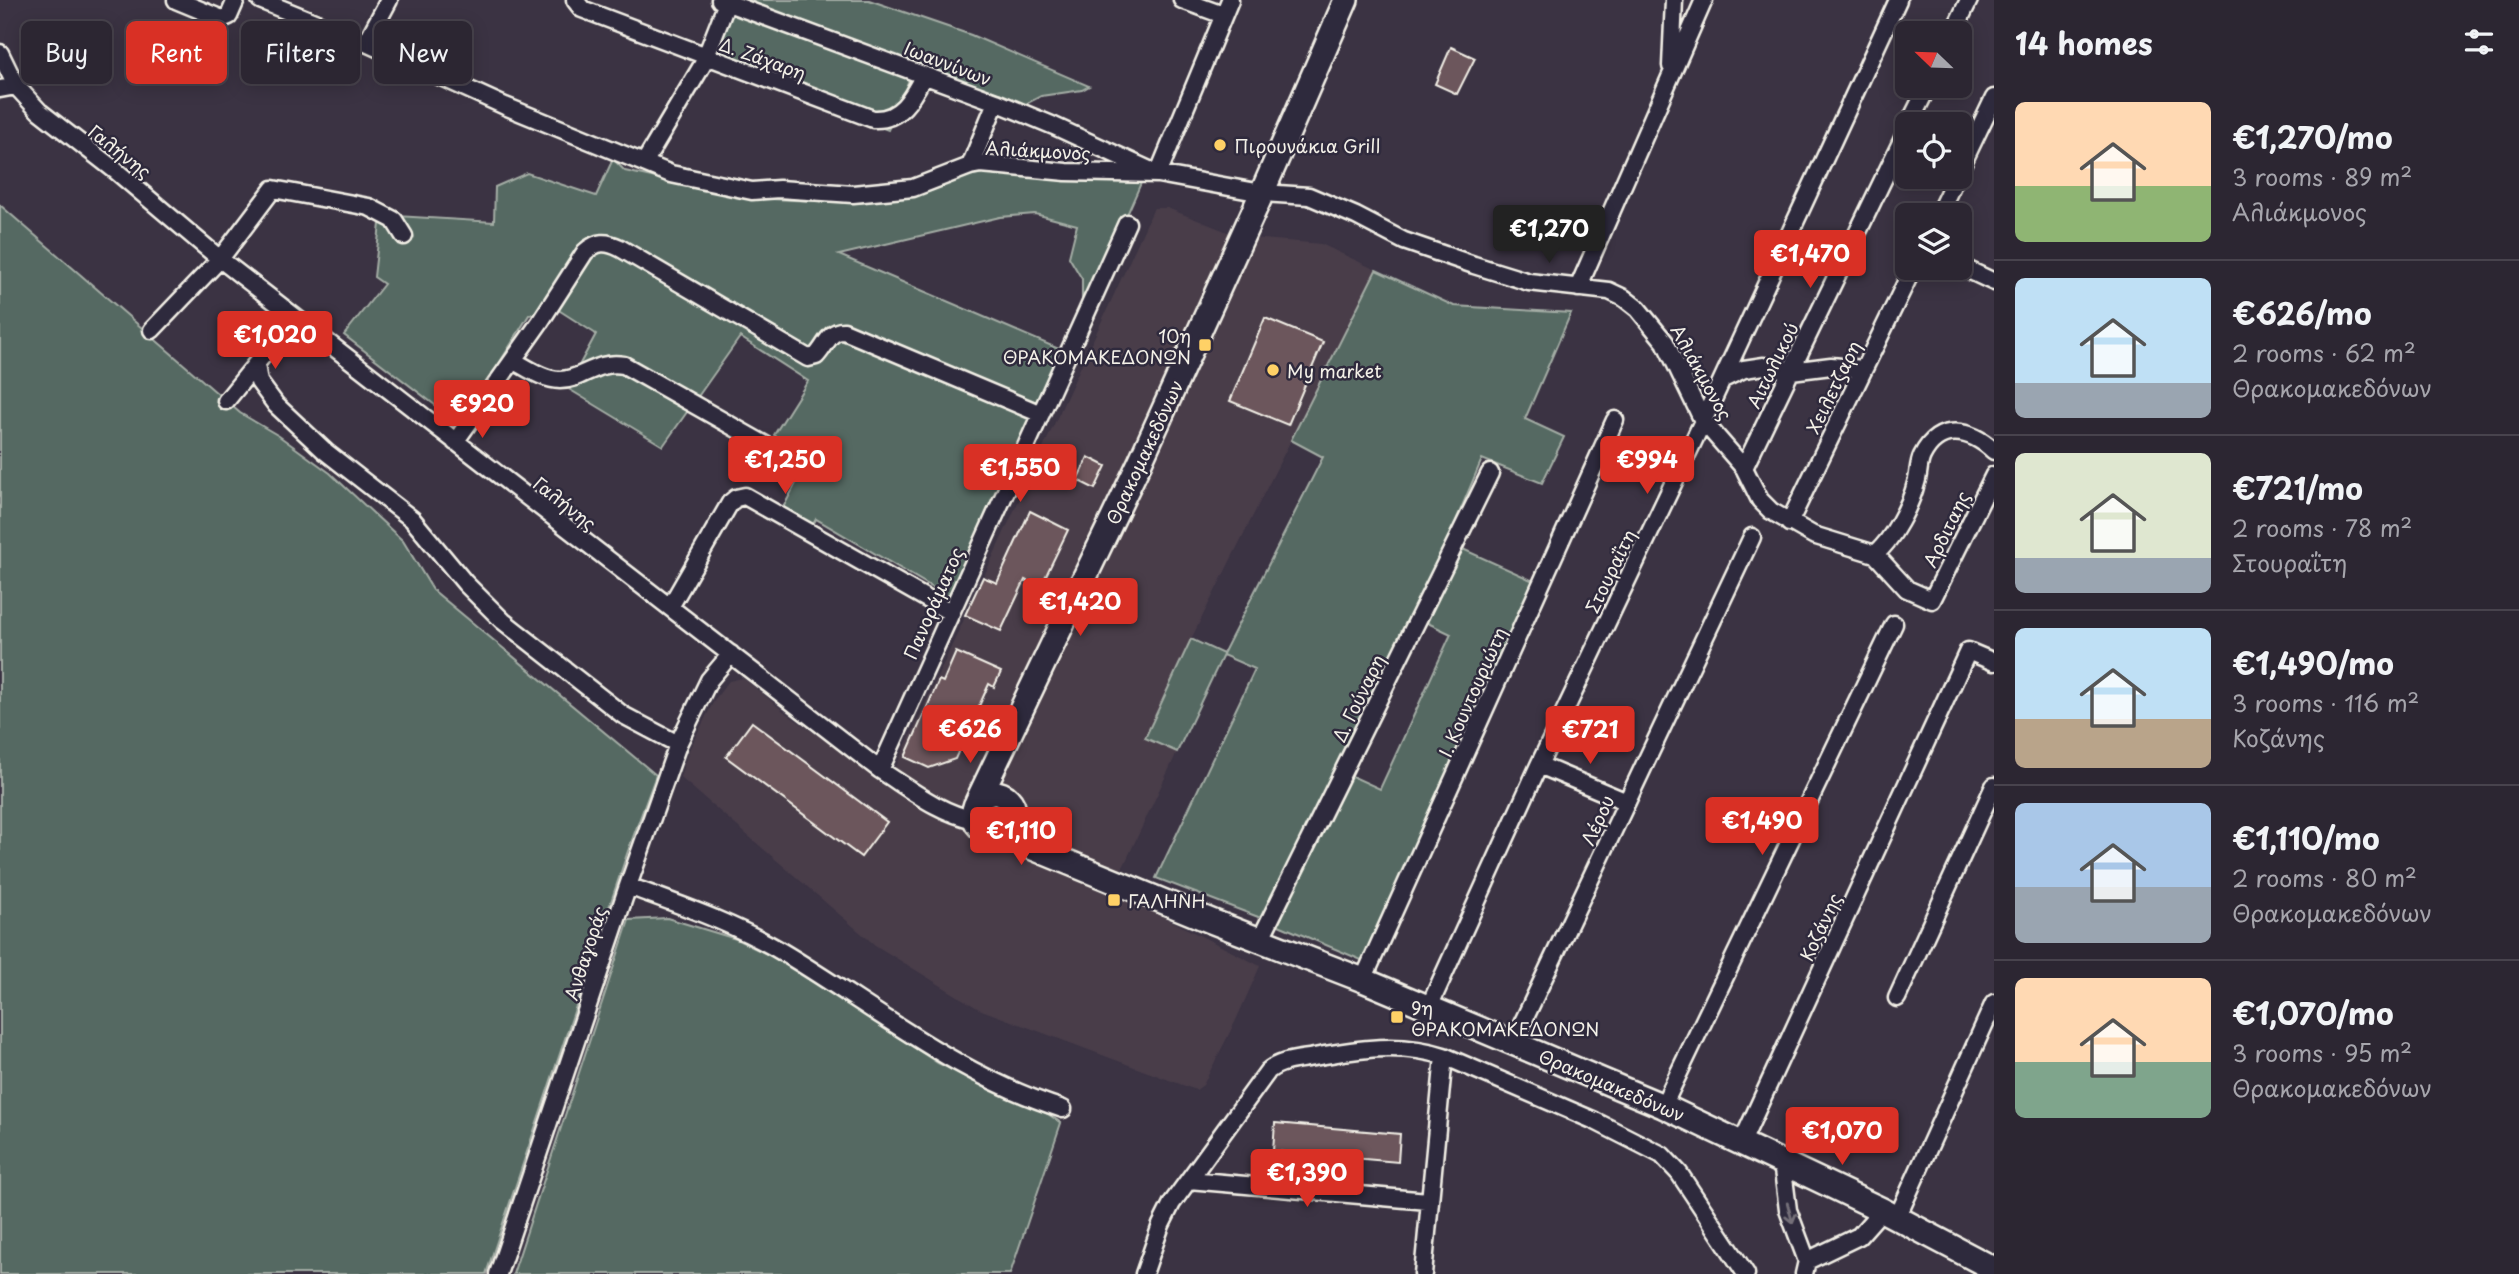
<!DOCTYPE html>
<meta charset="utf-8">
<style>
body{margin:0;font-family:"Playpen Sans",sans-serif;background:#342e3a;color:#f1f3f6;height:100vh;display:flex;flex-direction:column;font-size:26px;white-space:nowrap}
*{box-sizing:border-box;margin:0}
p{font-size:23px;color:#a6a5ac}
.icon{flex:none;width:38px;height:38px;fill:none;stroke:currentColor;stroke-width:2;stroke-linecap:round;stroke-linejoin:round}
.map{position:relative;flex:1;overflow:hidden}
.drawer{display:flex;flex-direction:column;background:#2c2632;width:525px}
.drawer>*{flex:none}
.hud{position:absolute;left:21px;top:21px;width:665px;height:63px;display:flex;gap:14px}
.needle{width:46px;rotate:293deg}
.controls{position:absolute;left:1895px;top:21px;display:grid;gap:14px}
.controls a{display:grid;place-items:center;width:77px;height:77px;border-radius:10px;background:#2c2632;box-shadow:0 4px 18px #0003,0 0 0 2px #48434d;font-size:35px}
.price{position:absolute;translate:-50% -60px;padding:0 16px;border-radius:7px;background:#d93025;color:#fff;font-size:23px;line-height:46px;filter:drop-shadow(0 2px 4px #0008)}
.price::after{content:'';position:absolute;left:50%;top:42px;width:21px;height:16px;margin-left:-10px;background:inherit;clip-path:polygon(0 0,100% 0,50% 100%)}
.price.selected{background:#222;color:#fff}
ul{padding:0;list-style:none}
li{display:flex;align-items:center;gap:21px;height:175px;padding:0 21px}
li+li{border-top:2px solid #48434d}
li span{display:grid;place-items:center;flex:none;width:196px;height:140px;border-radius:10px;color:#555}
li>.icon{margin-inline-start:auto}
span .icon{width:84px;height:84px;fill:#fffc;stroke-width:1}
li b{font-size:30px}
h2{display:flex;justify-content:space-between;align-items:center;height:84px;padding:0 21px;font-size:30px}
.chip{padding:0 24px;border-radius:10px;background:#2c2632;box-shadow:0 4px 18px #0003,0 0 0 2px #48434d;font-size:24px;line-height:63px}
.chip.selected{background:#d93025;color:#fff}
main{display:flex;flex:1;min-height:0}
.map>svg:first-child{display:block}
.built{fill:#4a3e4a}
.green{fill:#556962;stroke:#a4ada5;stroke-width:2;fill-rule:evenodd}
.building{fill:#6c565c;stroke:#f4f1e8;stroke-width:2}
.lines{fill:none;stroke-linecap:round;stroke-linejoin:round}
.minor-casing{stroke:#f4f1e8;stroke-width:21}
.secondary-casing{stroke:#f4f1e8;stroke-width:28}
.minor{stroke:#2f2a3d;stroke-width:16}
.secondary{stroke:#2f2a3d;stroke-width:23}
.oneway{stroke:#747079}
.poi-dot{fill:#ffd166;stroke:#2f2a3d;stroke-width:2.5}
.labels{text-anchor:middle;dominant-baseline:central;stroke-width:5;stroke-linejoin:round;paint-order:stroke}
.street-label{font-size:18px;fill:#f4f1e8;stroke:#2f2a3d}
.poi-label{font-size:18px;fill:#f4f1e8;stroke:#2f2a3d;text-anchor:start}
</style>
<main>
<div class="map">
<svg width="1994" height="1274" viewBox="0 0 1994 1274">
<rect width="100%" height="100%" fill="#3b3343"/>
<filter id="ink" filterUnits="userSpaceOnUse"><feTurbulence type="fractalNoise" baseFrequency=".0143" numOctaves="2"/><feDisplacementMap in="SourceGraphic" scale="14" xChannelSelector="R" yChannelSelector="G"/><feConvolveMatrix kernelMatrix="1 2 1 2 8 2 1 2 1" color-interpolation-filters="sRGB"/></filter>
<g filter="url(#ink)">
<!-- built -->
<path class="built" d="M1154,208H1167L1240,237L1321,244L1376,270L1191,639L1145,737L1177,752L1125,863L1110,890L1260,966L1236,1020L1203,1085L1196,1090L979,1009L875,945L680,777L688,752L715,699L729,681L743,678L787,714L888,784Z"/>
<!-- green -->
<path class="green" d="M733,0H869L971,35L1089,86L1082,90L1041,96L1022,106L916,63L888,130L710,61Z
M613,159L625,171L746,198L861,203L928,192L961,177L983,173L996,172L1037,178L1141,183L1082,317V279L1069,257L1077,225L1035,214L1000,217L839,255L1066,352L949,597L816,519L808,534L778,517L810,457L774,435L808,381L740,337L663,446L567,388L596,334L557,309L529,315L461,425L344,335L384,284L374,277L381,215L494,222L495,187L527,173L596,196Z
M0,205L240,413L279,436L330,473L403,541L433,590L656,775L628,851L486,1274H0Z
M1376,270L1454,306L1571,313L1525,419L1564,437L1542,483L1482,459L1447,542L1538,583L1366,962L1274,923L1156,878L1255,669L1223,655L1177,752L1145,738L1191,639L1223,654L1323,457L1291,440ZM1415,617L1451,634L1380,789L1345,773Z
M667,918L736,939L793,967L938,1063L1048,1114L1061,1123L1010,1274H513L629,920Z"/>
<!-- building -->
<path class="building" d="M1451,47L1475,58L1457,94L1435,84Z
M1265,318L1323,342L1288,425L1230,401Z
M1088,457L1106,466L1095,489L1077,480Z
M1030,511L1068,530L1040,588L1025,580L1001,631L965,615L983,577L997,583Z
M956,652L1001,672L994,687L989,684L955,759L929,768L905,757L939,680L943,682Z
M752,722L887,822L861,857L726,757Z
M1275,1123L1400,1134L1398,1162L1273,1151Z"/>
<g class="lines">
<!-- minor casing -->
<g class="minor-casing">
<path id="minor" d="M176,0L222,19L229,16L236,0
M260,0L366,43L505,106L671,174L752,191L779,189L853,194L913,188L970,166L981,164L1066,172L1158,174L1262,193L1309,196L1356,216L1404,241L1474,265L1529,282L1609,291L1624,298L1638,309L1665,342L1703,421L1744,468L1760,500L1771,511L1813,535L1875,554L1907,589L1932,600L1994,475
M575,0L582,9L873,119C901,121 913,96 924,75
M720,0L996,102L1054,126L1158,174L1230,0
M1182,0L1223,15
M1953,33L1969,0
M366,43L389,0
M0,53L16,86
M1671,66L1674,0
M0,89L16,86L39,111L116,171L220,259L880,770C910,789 939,813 975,820
M1909,124L1928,86
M644,163L703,64L728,0
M970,166L996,102
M1960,169L1994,98
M1938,215L1956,177
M1960,266L1994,282
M1578,288L1704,0
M152,330L220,259L273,189L369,207L394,220L404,236
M514,361C527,368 544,380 560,380C583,380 596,360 624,365L792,460
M256,365L259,382L276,405L326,452L412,519L465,583L503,621L623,715L678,744
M1723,379L1744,369L1764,366L1791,371L1831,366L1863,369
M226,401L294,317
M455,442L540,322L585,252C597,241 606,241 620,248L808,358L816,356C826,346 829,330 844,331L1041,414
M1744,468L1908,128
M1789,523L1913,268
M1875,554C1892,541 1911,504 1916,483C1919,475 1918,464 1922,456C1939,422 1970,429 1994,451
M670,607L730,503L736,498L745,496L950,612
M1539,765L1627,802
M880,770L1127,223
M628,886C683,906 739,925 789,956C879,1011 961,1077 1063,1109
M1260,940L1490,473
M1363,980L1615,420
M1897,998L1994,786
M1429,1007L1539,765L1703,421L1898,0
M1513,1043L1752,537
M1663,1106L1894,624
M1742,1142L1968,651L1994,662
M1782,1162L1788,1210L1807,1261L1804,1274
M1189,1180L1428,1201
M1897,1218L1994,1003
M1807,1261L1859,1236L1882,1210
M498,1274L628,886L678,744L709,680L731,654
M1144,1274L1161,1225L1172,1203L1268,1071C1281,1060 1298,1060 1314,1057C1357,1049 1401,1042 1444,1056L1595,1121L1662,1155L1679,1173L1746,1274
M1423,1274L1444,1056"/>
</g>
<!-- secondary casing -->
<g class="secondary-casing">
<path id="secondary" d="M974 813a20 20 0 1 1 40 0a20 20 0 1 1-40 0Z
M977,802L1140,462L1262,193L1346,0
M994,832L1211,921L1363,980L1663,1106L1882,1210L1994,1269"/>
</g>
<!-- minor -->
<use href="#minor" class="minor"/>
<!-- secondary -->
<use href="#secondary" class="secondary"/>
</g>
<!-- one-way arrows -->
<defs><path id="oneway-shaft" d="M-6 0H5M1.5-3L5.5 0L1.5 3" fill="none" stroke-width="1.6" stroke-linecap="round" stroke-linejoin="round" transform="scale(1.75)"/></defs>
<use class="oneway" href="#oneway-shaft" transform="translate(1790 1213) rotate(75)"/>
</g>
<!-- markers -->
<g class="poi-dot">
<circle cx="1220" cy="145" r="7"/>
<rect x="1198" y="338" width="14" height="14" rx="3.5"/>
<circle cx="1273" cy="370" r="7"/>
<rect x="1107" y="893" width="14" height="14" rx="3.5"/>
<rect x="1390" y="1010" width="14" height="14" rx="3.5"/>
</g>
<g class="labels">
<!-- street labels -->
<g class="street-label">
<text transform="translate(763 58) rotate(20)">Δ. Ζάχαρη</text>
<text transform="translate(948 63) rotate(21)">Ιωαννίνων</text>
<text transform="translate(1038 150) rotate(3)">Αλιάκμονος</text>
<text transform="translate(120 151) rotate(38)">Γαλήνης</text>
<text transform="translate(1772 365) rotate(-64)">Αιτωλικού</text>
<text transform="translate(1702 372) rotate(61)">Αλιάκμονος</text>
<text transform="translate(1833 387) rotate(-64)">Χειλετζαρη</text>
<text transform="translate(1144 452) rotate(-65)">Θρακομακεδόνων</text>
<text transform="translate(565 503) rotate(38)">Γαλήνης</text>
<text transform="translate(1946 529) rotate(-64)">Αρδιταης</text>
<text transform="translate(1610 571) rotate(-64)">Στουραΐτη</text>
<text transform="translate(933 603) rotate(-66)">Πανοράματος</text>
<text transform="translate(1472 692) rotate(-66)">Ι. Κουντουριώτη</text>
<text transform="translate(1358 698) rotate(-64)">Δ. Γούναρη</text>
<text transform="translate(1597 820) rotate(-65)">Λέρου</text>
<text transform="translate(1820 927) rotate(-65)">Κοζάνης</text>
<text transform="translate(585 953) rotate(-72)">Ανθαγοράς</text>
<text transform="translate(1612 1085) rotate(23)">Θρακομακεδόνων</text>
</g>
<!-- poi labels -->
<g class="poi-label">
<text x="1234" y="145">Πιρουνάκια Grill</text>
<text x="1191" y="335" text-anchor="end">10η<tspan x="1191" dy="21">ΘΡΑΚΟΜΑΚΕΔΟΝΩΝ</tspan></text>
<text x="1287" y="370">My market</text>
<text x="1128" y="900">ΓΑΛΗΝΗ</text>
<text x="1411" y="1007">9η<tspan x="1411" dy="21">ΘΡΑΚΟΜΑΚΕΔΟΝΩΝ</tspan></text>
</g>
</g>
</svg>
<div class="controls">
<a><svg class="needle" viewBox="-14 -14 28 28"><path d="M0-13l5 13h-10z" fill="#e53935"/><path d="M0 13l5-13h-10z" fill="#a6a5ac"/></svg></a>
<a><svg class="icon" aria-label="locate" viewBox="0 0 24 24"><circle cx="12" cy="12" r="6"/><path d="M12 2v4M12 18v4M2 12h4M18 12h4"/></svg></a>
<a><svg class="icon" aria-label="layers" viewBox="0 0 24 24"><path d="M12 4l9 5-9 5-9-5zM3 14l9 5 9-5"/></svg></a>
</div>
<b class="price selected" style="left:1549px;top:265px">€1,270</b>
<b class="price" style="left:1810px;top:290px">€1,470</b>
<b class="price" style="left:275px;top:371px">€1,020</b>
<b class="price" style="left:482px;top:440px">€920</b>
<b class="price" style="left:785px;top:496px">€1,250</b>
<b class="price" style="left:1647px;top:496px">€994</b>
<b class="price" style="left:1020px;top:504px">€1,550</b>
<b class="price" style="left:1080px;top:638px">€1,420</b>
<b class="price" style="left:970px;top:765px">€626</b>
<b class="price" style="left:1590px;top:766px">€721</b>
<b class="price" style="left:1762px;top:857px">€1,490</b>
<b class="price" style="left:1021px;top:867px">€1,110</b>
<b class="price" style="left:1842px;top:1167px">€1,070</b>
<b class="price" style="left:1307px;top:1209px">€1,390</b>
<div class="hud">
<a class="chip">Buy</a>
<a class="chip selected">Rent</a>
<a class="chip">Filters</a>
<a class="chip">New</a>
</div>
</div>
<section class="drawer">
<h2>14 homes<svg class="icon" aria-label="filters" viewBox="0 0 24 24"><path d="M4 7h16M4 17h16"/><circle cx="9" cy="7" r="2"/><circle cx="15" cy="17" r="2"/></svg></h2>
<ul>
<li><span style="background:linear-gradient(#ffd9b3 60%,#8fb573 0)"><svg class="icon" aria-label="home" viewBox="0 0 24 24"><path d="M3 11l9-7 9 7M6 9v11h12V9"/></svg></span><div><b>€1,270/mo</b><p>3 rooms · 89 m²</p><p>Αλιάκμονος</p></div></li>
<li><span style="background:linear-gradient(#bfe0f5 75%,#9aa5b1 0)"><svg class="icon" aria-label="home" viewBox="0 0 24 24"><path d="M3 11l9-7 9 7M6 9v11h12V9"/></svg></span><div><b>€626/mo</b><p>2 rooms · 62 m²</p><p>Θρακομακεδόνων</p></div></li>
<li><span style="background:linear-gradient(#dfe7d0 75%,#9aa5b1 0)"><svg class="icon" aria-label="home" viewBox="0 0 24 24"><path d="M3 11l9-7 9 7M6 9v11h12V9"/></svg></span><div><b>€721/mo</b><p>2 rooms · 78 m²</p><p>Στουραΐτη</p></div></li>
<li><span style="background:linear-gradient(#bfe0f5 65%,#b9a48a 0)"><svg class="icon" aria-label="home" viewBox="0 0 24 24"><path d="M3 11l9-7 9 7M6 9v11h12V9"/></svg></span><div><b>€1,490/mo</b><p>3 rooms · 116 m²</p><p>Κοζάνης</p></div></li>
<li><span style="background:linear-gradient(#a9c7e8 60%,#9aa5b1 0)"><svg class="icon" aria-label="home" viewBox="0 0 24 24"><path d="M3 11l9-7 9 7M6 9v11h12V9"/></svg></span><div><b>€1,110/mo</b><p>2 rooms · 80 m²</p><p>Θρακομακεδόνων</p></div></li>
<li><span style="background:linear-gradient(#ffd9b3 60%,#7fa58c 0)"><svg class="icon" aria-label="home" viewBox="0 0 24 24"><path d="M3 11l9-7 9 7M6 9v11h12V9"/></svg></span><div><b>€1,070/mo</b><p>3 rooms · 95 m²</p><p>Θρακομακεδόνων</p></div></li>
</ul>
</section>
</main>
